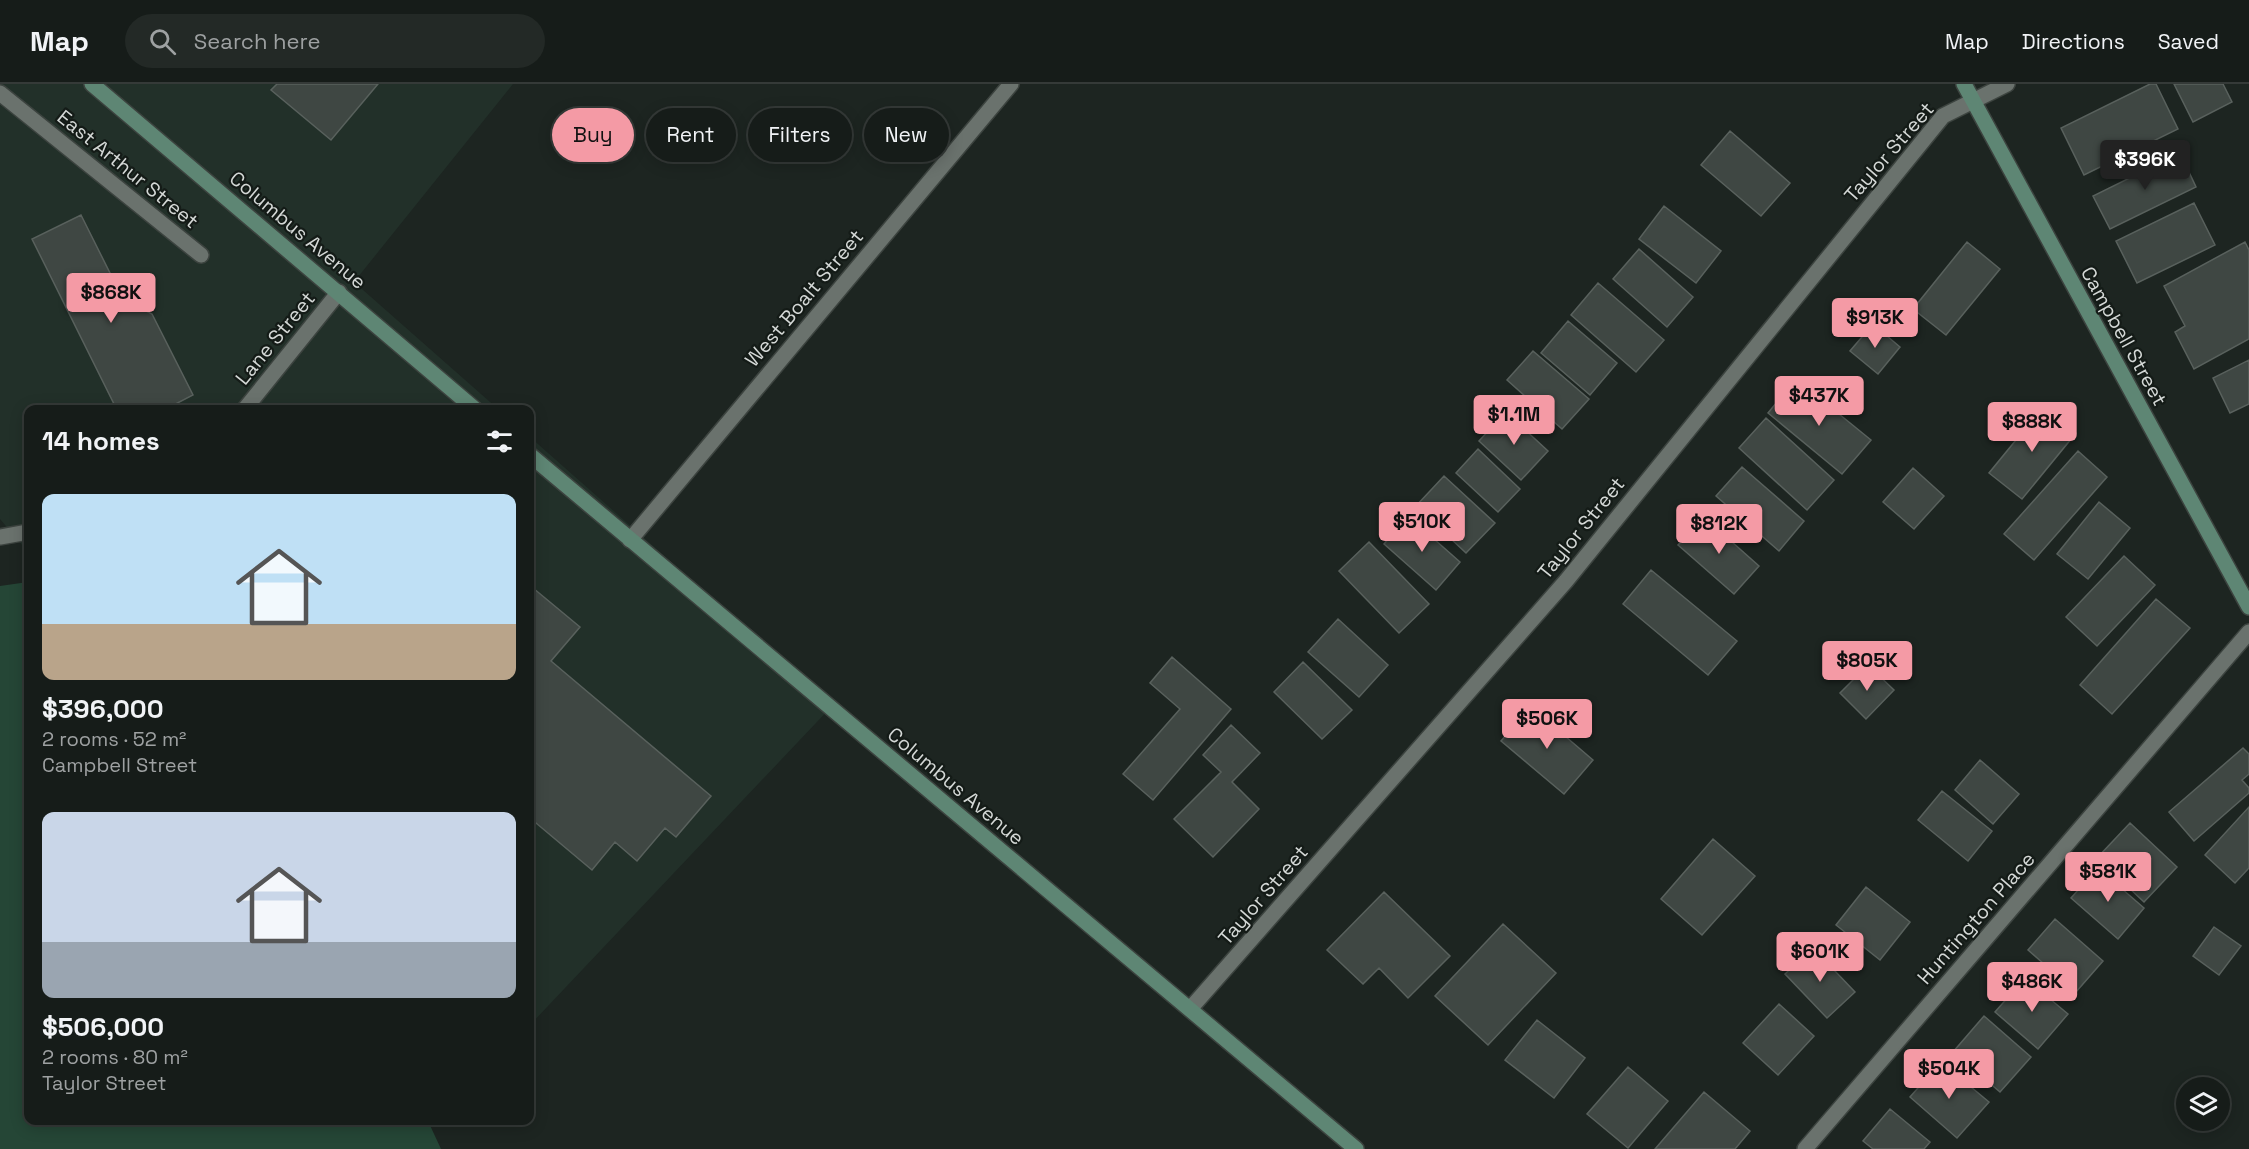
<!DOCTYPE html>
<meta charset="utf-8">
<style>
body{margin:0;font-family:"Space Grotesk",sans-serif;background:#232926;color:#f1f3f6;height:100vh;display:flex;flex-direction:column;font-size:22px;white-space:nowrap}
*{box-sizing:border-box;margin:0}
p{font-size:20px;color:#9ea1a2}
.icon{flex:none;width:33px;height:33px;fill:none;stroke:currentColor;stroke-width:2;stroke-linecap:round;stroke-linejoin:round}
.map{position:relative;flex:1;overflow:hidden}
.panel{position:absolute;left:24px;top:321px;width:510px;height:720px;display:flex;flex-direction:column;background:#161c19;border-radius:12px;box-shadow:0 3px 15px #0003,0 0 0 2px #353a38}
.panel>*{flex:none}
.top-card{position:absolute;left:552px;top:24px;width:570px;height:54px;display:flex;gap:12px}
.buttons{position:absolute;left:2176px;top:993px;display:grid;gap:12px}
.buttons a{display:grid;place-items:center;width:54px;height:54px;border-radius:50%;background:#161c19;box-shadow:0 3px 15px #0003,0 0 0 2px #353a38;font-size:30px}
.price{position:absolute;translate:-50% -51px;padding:0 14px;border-radius:6px;background:#f49aa5;color:#111;font-size:20px;line-height:39px;filter:drop-shadow(0 2px 3px #0008)}
.price::after{content:'';position:absolute;left:50%;top:36px;width:18px;height:14px;margin-left:-9px;background:inherit;clip-path:polygon(0 0,100% 0,50% 100%)}
.price.current{background:#222;color:#fff}
ul{padding:0;list-style:none}
li{display:grid;align-content:center;gap:12px;height:318px;padding:0 18px}
li span{display:grid;place-items:center;height:186px;border-radius:12px;color:#555}
li>.icon{margin-inline-start:auto}
span .icon{width:108px;height:108px;fill:#fffc;stroke-width:1}
li b{font-size:26px}
h2{display:flex;justify-content:space-between;align-items:center;height:72px;padding:0 18px;font-size:26px}
.pill{padding:0 21px;border-radius:27px;background:#161c19;box-shadow:0 3px 15px #0003,0 0 0 2px #353a38;font-size:21px;line-height:54px}
.pill.current{background:#f49aa5;color:#111}
header{display:flex;align-items:center;gap:36px;box-sizing:border-box;height:84px;padding:0 30px;background:#161c19;border-bottom:2px solid #353a38}
header strong{font-size:28px}
nav{display:flex;gap:33px;margin-inline-start:auto;font-size:21px}
.search{width:420px;height:54px;background:#232926;display:flex;align-items:center;gap:15px;box-sizing:border-box;padding:0 21px;border-radius:33px;color:#9ea1a2;font-size:22px}
.map>svg:first-child{display:block}
.built{fill:#223029}
.green{fill:#254636}
.building{fill:#3f4743;stroke:#59615d;stroke-width:1.5}
.lines{fill:none;stroke-linecap:round;stroke-linejoin:round}
.street-casing{stroke:#3c433f;stroke-width:18}
.secondary-casing{stroke:#3c433f;stroke-width:18}
.street{stroke:#6a726d;stroke-width:15}
.secondary{stroke:#5e8674;stroke-width:15}
.labels{text-anchor:middle;dominant-baseline:central;stroke-width:4.5;stroke-linejoin:round;paint-order:stroke}
.street-label{font-size:20px;fill:#d4d8d6;stroke:#141b17}
</style>
<header>
<strong>Map</strong>
<div class="search"><svg class="icon" aria-label="search" viewBox="0 0 24 24"><circle cx="10" cy="10" r="6"/><path d="M15 15l6 6"/></svg>Search here</div>
<nav><a>Map</a><a>Directions</a><a>Saved</a></nav>
</header>
<div class="map">
<svg width="2249" height="1065" viewBox="0 0 2249 1065">
<rect width="100%" height="100%" fill="#1d2521"/>
<!-- built -->
<path class="built" d="M0,0H513L354,198L498,325L28,326V468L0,435Z
M530,353L833,621L530,941Z"/>
<!-- green -->
<path class="green" d="M28,498V1036L428,1037L441,1065H0V502Z"/>
<!-- building -->
<path class="building" d="M277,0H378L331,56L271,6Z
M2150,0H2156L2178,45L2084,91L2061,44Z
M2174,0H2223L2232,18L2193,38Z
M1730,47L1790,99L1761,132L1701,81Z
M2180,69L2196,103L2110,145L2093,112Z
M2194,119L2215,161L2137,199L2116,157Z
M1664,122L1721,167L1696,199L1639,155Z
M81,131L123,215L152,230L193,311L164,326H117L32,155Z
M1967,158L2000,185L1946,251L1913,225Z
M2245,158L2249,166V255L2194,285L2175,248L2185,242L2164,202Z
M1639,165L1693,213L1667,243L1613,195Z
M1598,199L1664,256L1636,288L1571,231Z
M1568,237L1617,279L1590,311L1541,269Z
M1873,240L1900,263L1878,290L1850,267Z
M1533,267L1589,315L1562,345L1507,296Z
M2249,276V320L2230,329L2213,294Z
M1796,295L1871,356L1842,390L1768,329Z
M2043,323L2076,349L2022,415L1989,389Z
M1506,328L1548,367L1521,396L1479,357Z
M1766,334L1834,396L1807,426L1739,364Z
M1478,365L1520,405L1498,428L1456,389Z
M2078,367L2107,393L2034,476L2004,450Z
M1742,383L1804,437L1779,467L1716,412Z
M1913,384L1944,412L1914,445L1883,418Z
M1444,392L1495,439L1466,469L1416,422Z
M2099,418L2130,444L2088,495L2057,470Z
M1408,432L1460,478L1436,506L1384,460Z
M1704,433L1759,482L1734,510L1678,461Z
M1369,458L1429,520L1399,549L1339,487Z
M2124,472L2155,501L2097,562L2066,533Z
M1651,486L1737,557L1708,591L1623,520Z
M533,504L580,543L551,577L711,712L676,753L665,744L637,777L615,758L592,786L530,734V508Z
M2156,515L2190,544L2112,630L2080,601Z
M1338,535L1388,581L1359,613L1308,568Z
M1172,573L1231,625L1153,716L1123,690L1180,625L1150,599Z
M1303,578L1352,626L1322,655L1274,608Z
M1868,581L1894,606L1866,635L1840,609Z
M1531,623L1593,676L1564,710L1501,657Z
M1231,641L1260,669L1232,698L1259,725L1213,773L1174,735L1221,688L1203,671Z
M2243,664L2249,670V690L2242,696L2249,704V709L2194,757L2169,728Z
M1980,676L2019,710L1993,740L1955,706Z
M1942,707L1992,747L1968,777L1918,736Z
M2249,723V784L2235,799L2205,771Z
M2130,739L2177,783L2144,818L2097,774Z
M1713,755L1755,792L1702,851L1661,815Z
M2098,784L2144,824L2118,855L2071,814Z
M1866,803L1910,838L1880,876L1836,841Z
M1384,808L1450,872L1408,914L1379,884L1363,900L1327,866Z
M2055,835L2103,877L2076,908L2028,866Z
M1503,840L1556,889L1488,961L1435,912Z
M2214,843L2241,862L2219,891L2193,872Z
M1813,864L1855,908L1827,934L1785,890Z
M2025,894L2068,930L2038,965L1995,928Z
M1779,920L1814,952L1778,991L1743,959Z
M1984,932L2031,973L2000,1008L1953,968Z
M1537,936L1585,974L1554,1014L1505,976Z
M1941,978L1989,1018L1957,1054L1910,1013Z
M1628,983L1668,1017L1628,1064L1587,1030Z
M1704,1008L1750,1047L1735,1065H1655Z
M1890,1025L1930,1058L1924,1065H1873L1863,1057Z"/>
<g class="lines">
<!-- street casing -->
<g class="street-casing">
<path id="street" d="M0,9L201,171
M244,326L339,208
M0,453L28,448
M630,456L1011,0
M1190,925L1566,497L1943,32L2007,0
M1805,1065L2249,548"/>
</g>
<!-- secondary casing -->
<g class="secondary-casing">
<path id="secondary" d="M92,0L476,326
M1964,0L2249,523
M530,371L1356,1065"/>
</g>
<!-- street -->
<use href="#street" class="street"/>
<!-- secondary -->
<use href="#secondary" class="secondary"/>
</g>
<g class="labels">
<!-- street labels -->
<g class="street-label">
<text transform="translate(1889 68) rotate(-49)">Taylor Street</text>
<text transform="translate(128 85) rotate(39)">East Arthur Street</text>
<text transform="translate(298 146) rotate(40)">Columbus Avenue</text>
<text transform="translate(804 214) rotate(-50)">West Boalt Street</text>
<text transform="translate(2124 252) rotate(61)">Campbell Street</text>
<text transform="translate(275 254) rotate(-51)">Lane Street</text>
<text transform="translate(1581 444) rotate(-51)">Taylor Street</text>
<text transform="translate(956 702) rotate(40)">Columbus Avenue</text>
<text transform="translate(1263 811) rotate(-49)">Taylor Street</text>
<text transform="translate(1976 834) rotate(-49)">Huntington Place</text>
</g>
</g>
</svg>
<div class="buttons">
<a><svg class="icon" aria-label="layers" viewBox="0 0 24 24"><path d="M12 4l9 5-9 5-9-5zM3 14l9 5 9-5"/></svg></a>
</div>
<b class="price current" style="left:2145px;top:107px">$396K</b>
<b class="price" style="left:111px;top:240px">$868K</b>
<b class="price" style="left:1875px;top:265px">$913K</b>
<b class="price" style="left:1819px;top:343px">$437K</b>
<b class="price" style="left:1514px;top:362px">$1.1M</b>
<b class="price" style="left:2032px;top:369px">$888K</b>
<b class="price" style="left:1422px;top:469px">$510K</b>
<b class="price" style="left:1719px;top:471px">$812K</b>
<b class="price" style="left:1867px;top:608px">$805K</b>
<b class="price" style="left:1547px;top:666px">$506K</b>
<b class="price" style="left:2108px;top:819px">$581K</b>
<b class="price" style="left:1820px;top:899px">$601K</b>
<b class="price" style="left:2032px;top:929px">$486K</b>
<b class="price" style="left:1949px;top:1016px">$504K</b>
<div class="top-card">
<a class="pill current">Buy</a>
<a class="pill">Rent</a>
<a class="pill">Filters</a>
<a class="pill">New</a>
</div>
<section class="panel">
<h2>14 homes<svg class="icon" aria-label="filters" viewBox="0 0 24 24"><path d="M4 7h16M4 17h16"/><circle cx="9" cy="7" r="2"/><circle cx="15" cy="17" r="2"/></svg></h2>
<ul>
<li><span style="background:linear-gradient(#bfe0f5 70%,#b9a48a 0)"><svg class="icon" aria-label="home" viewBox="0 0 24 24"><path d="M3 11l9-7 9 7M6 9v11h12V9"/></svg></span><div><b>$396,000</b><p>2 rooms · 52 m²</p><p>Campbell Street</p></div></li>
<li><span style="background:linear-gradient(#c9d6e8 70%,#9aa5b1 0)"><svg class="icon" aria-label="home" viewBox="0 0 24 24"><path d="M3 11l9-7 9 7M6 9v11h12V9"/></svg></span><div><b>$506,000</b><p>2 rooms · 80 m²</p><p>Taylor Street</p></div></li>
</ul>
</section>
</div>
